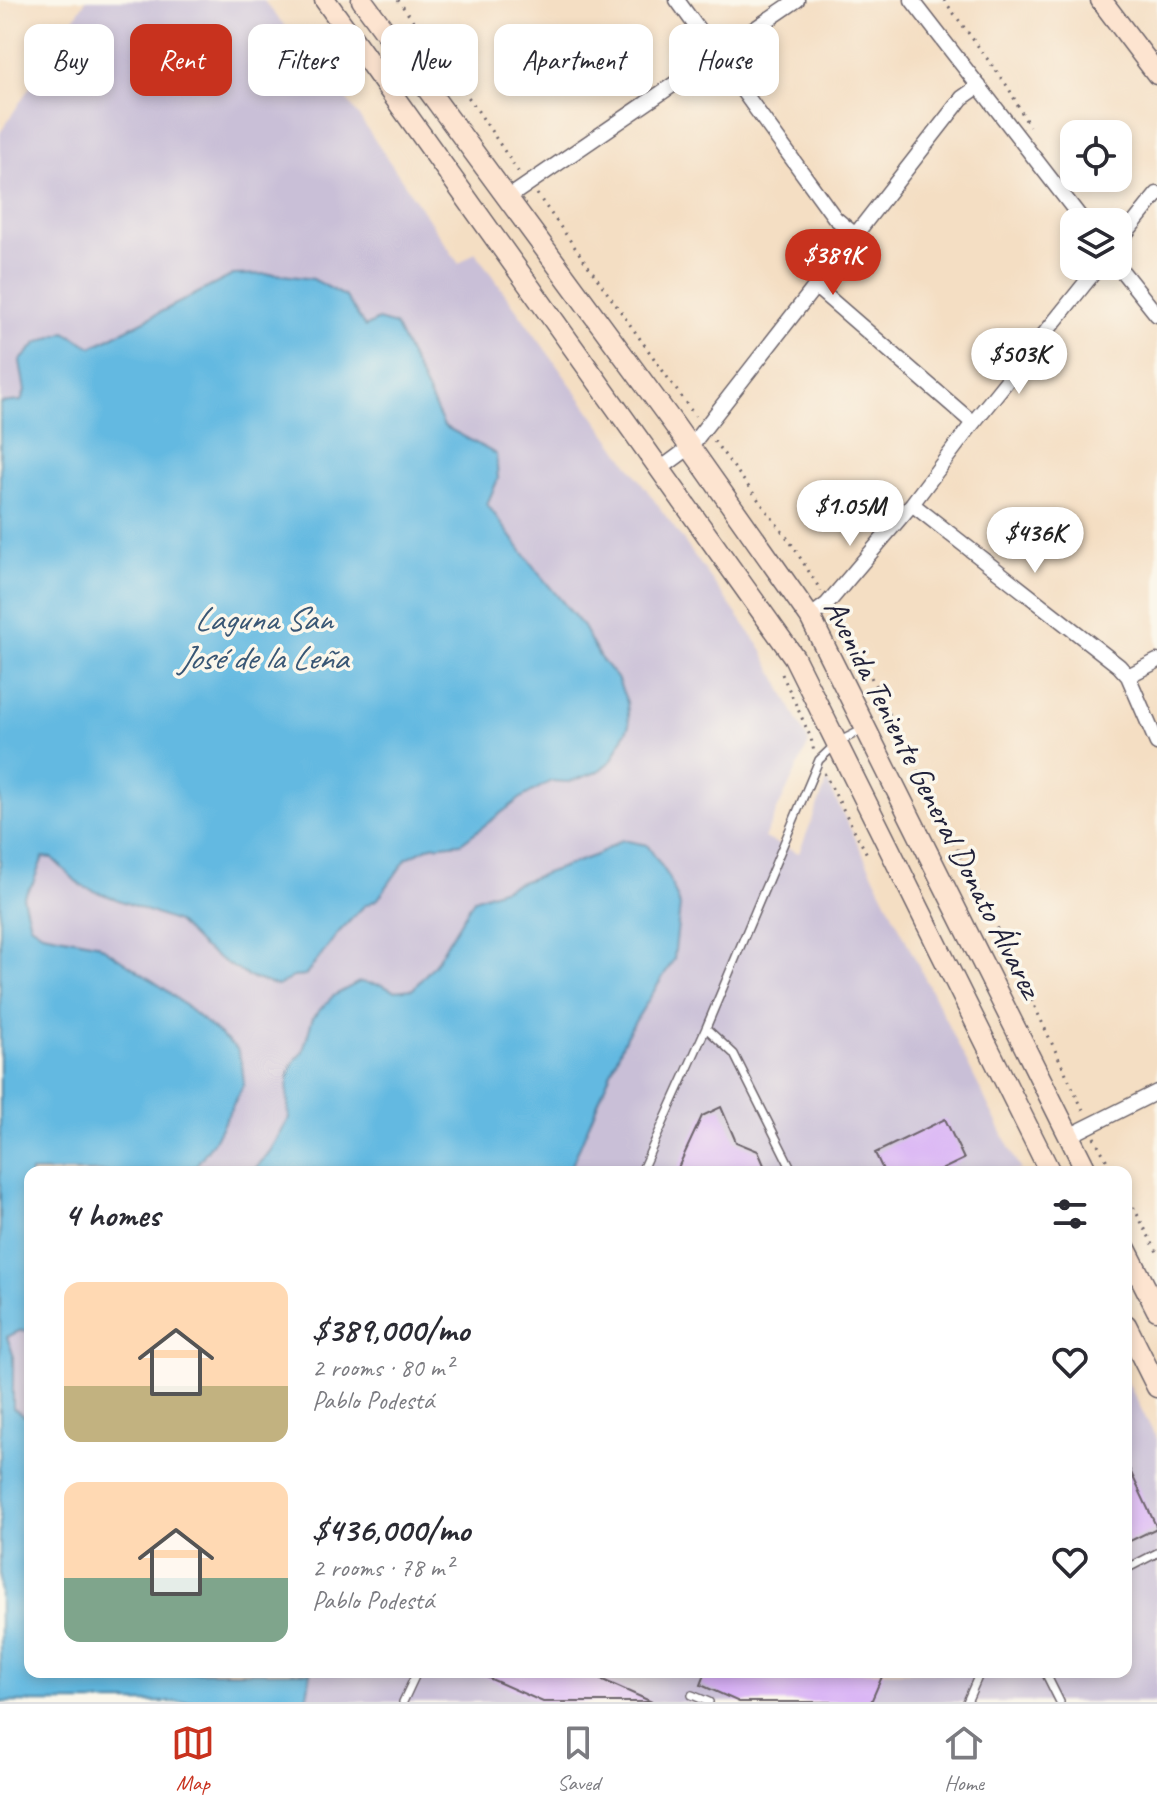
<!DOCTYPE html>
<meta charset="utf-8">
<style>
body{margin:0;font-family:Caveat,sans-serif;background:#f2f2f3;color:#2b2b33;height:100vh;display:flex;flex-direction:column;font-size:30px;white-space:nowrap}
*{box-sizing:border-box;margin:0}
p{font-size:26px;color:#7c7c81}
.icon{flex:none;width:44px;height:44px;fill:none;stroke:currentColor;stroke-width:2;stroke-linecap:round;stroke-linejoin:round}
.map{position:relative;flex:1;overflow:hidden}
.details{position:absolute;left:24px;top:1166px;width:1108px;height:512px;display:flex;flex-direction:column;background:#fff;border-radius:16px;box-shadow:0 4px 12px #0003}
.details>*{flex:none}
.guide{position:absolute;left:24px;top:24px;width:1110px;height:72px;display:flex;gap:16px}
.tools{position:absolute;left:1060px;top:120px;display:grid;gap:16px}
.tools a{display:grid;place-items:center;width:72px;height:72px;border-radius:16px;background:#fff;box-shadow:0 4px 12px #0003;font-size:40px}
.price{position:absolute;translate:-50% -68px;padding:0 18px;border-radius:28px;background:#fff;color:#222;font-size:26px;line-height:52px;filter:drop-shadow(0 2px 4px #0008)}
.price::after{content:'';position:absolute;left:50%;top:48px;width:24px;height:18px;margin-left:-12px;background:inherit;clip-path:polygon(0 0,100% 0,50% 100%)}
.price.selected{background:#c8321e;color:#fff}
ul{padding:0;list-style:none}
li{display:flex;align-items:center;gap:24px;height:200px;padding:0 40px}
li span{display:grid;place-items:center;flex:none;width:224px;height:160px;border-radius:16px;color:#555}
li>.icon{margin-inline-start:auto}
span .icon{width:96px;height:96px;fill:#fffc;stroke-width:1}
li b{font-size:34px}
h2{display:flex;justify-content:space-between;align-items:center;height:96px;padding:0 40px;font-size:34px}
.tag{padding:0 28px;border-radius:16px;background:#fff;box-shadow:0 4px 12px #0003;font-size:28px;line-height:72px}
.tag.selected{background:#c8321e;color:#fff}
.tabs{display:flex;justify-content:space-around;align-items:center;height:112px;border-top:2px solid #e1e1e2;background:#fff;font-size:22px;color:#7c7c81}
.tabs a{display:grid;justify-items:center;gap:4px}
.tabs .selected{color:#c8321e}
.map>svg:first-child{display:block}
.industrial{fill:#c9bfd7}
.water{fill:#64b9e1;stroke:#436e8e;stroke-width:2}
.building{fill:#d7aff6}
.lines{fill:none;stroke-linecap:round;stroke-linejoin:round}
.service-casing{stroke:#6c646b;stroke-width:10}
.minor-casing{stroke:#6c646b;stroke-width:17}
.secondary-casing{stroke:#6c646b;stroke-width:23}
.path{stroke:#6c646b;stroke-width:3;stroke-dasharray:2 6;stroke-linecap:butt}
.service{stroke:#fff;stroke-width:7}
.minor{stroke:#fff;stroke-width:14}
.secondary{stroke:#fde4d0;stroke-width:20}
.labels{text-anchor:middle;dominant-baseline:central;stroke-width:7;stroke-linejoin:round;paint-order:stroke}
.street-label{font-size:32px;fill:#22223b;stroke:#fbf7ec}
.water-label{font-size:34px;font-style:italic;fill:#395775;stroke:#fbf7ec}
</style>
<div class="map">
<svg width="1157" height="1702" viewBox="0 0 1157 1702">
<rect width="100%" height="100%" fill="#fbf7ec"/>
<filter id="ink" filterUnits="userSpaceOnUse"><feTurbulence type="fractalNoise" baseFrequency=".0125" numOctaves="2"/><feDisplacementMap in="SourceGraphic" scale="16" xChannelSelector="R" yChannelSelector="G"/><feConvolveMatrix kernelMatrix="1 2 1 2 8 2 1 2 1" color-interpolation-filters="sRGB"/></filter>
<filter id="wash" filterUnits="userSpaceOnUse"><feTurbulence type="fractalNoise" baseFrequency=".006" numOctaves="4" result="noise"/><feDisplacementMap in="SourceGraphic" scale="32" xChannelSelector="R" yChannelSelector="G"/><feGaussianBlur stdDeviation="1.8" result="paint"/><feColorMatrix in="noise" values="0 0 0 0 0 0 0 0 0 0 0 0 0 0 0 0 0 1.4 0 .05"/><feComposite in="paint" operator="in"/></filter>
<g filter="url(#wash)">
<rect width="100%" height="100%" fill="#f4dec3"/>
<!-- industrial -->
<path class="industrial" d="M86,0H263L351,105L459,264L475,252L761,648L809,743L764,838L799,853L827,782L1021,1171L30,1172V1672H1126V1379L1157,1440V1702H0V133Z"/>
<!-- water -->
<path class="water" d="M275,274L313,279L346,297L365,327L378,320L395,325L444,426L496,454L498,479L487,504L539,574L582,625L600,658L617,678L627,702L629,725L612,760L597,772L569,782L551,781L521,798L461,843L431,846L407,858L378,899L364,906L339,932L305,976L293,977L278,986L251,978L226,963L202,947L177,922L81,886L52,858L43,857L33,883L23,897L30,925L42,933L96,943L165,989L237,1049L242,1065L244,1084L214,1141L191,1172H30V1330L19,1331L7,1337L13,1354V1408L30,1420V1672H311L306,1702H0V403L21,401L25,391L20,361L37,343L65,332L92,347L233,275Z
M622,840L647,845L669,877L680,906L674,959L626,1036L569,1172H252L269,1153L289,1119L287,1089L289,1075L292,1065L303,1051L313,1017L333,996L359,982L382,985L394,991L413,989L434,965L474,899L596,855Z"/>
<g id="blocks">
<!-- building -->
<path class="building" d="M721,1107L736,1142L758,1151L767,1172H676L702,1116Z
M945,1119L964,1159L937,1172H884L875,1153Z
M1126,1462L1157,1528L1126,1543Z
M475,1672H585L652,1702H543Z
M706,1672H884L871,1702H739L701,1685Z"/>
</g>
</g>
<g filter="url(#ink)">
<use href="#blocks" fill-opacity="0" stroke="#6c646b" stroke-width="2"/>
<g class="lines">
<!-- service casing -->
<g class="service-casing">
<path id="service" d="M706,1028L734,1054L793,1172
M641,1172L706,1028L819,760L838,742L862,730
M1126,1569L1157,1553
M1045,1672L1060,1702
M692,1695L709,1702
M403,1702L417,1672
M967,1702L980,1672"/>
</g>
<!-- minor casing -->
<g class="minor-casing">
<path id="minor" d="M677,0L835,218L854,234
M912,0L1084,222
M509,197L797,0
M1118,243L1157,194
M1118,266L1157,315
M816,287L973,423
M659,470L690,447L962,98L979,86
M912,504L1119,666L1128,676L1157,743
M810,617L827,604L912,504L973,423L1099,266
M1128,676L1157,661
M1069,1136L1157,1092"/>
</g>
<!-- secondary casing -->
<g class="secondary-casing">
<path id="secondary" d="M325,0L794,657L1050,1172
M362,0L673,423L810,617L1087,1172
M1101,0L1157,74
M1126,1249L1157,1310
M1126,1325L1157,1387"/>
</g>
<!-- path -->
<path class="path" d="M398,0L474,105L519,173
M944,0L1008,87L1029,126
M537,194L695,416
M714,441L791,543L821,591
M835,615L851,637L1018,971L1084,1112
M782,674L811,738L814,752
M824,773L868,856
M1094,1137L1113,1172
M1126,1193L1157,1252"/>
<!-- service -->
<use href="#service" class="service"/>
<!-- minor -->
<use href="#minor" class="minor"/>
<!-- secondary -->
<use href="#secondary" class="secondary"/>
</g>
</g>
<g class="labels">
<!-- street labels -->
<g class="street-label">
<text transform="translate(933 798) rotate(63)">Avenida Teniente General Donato Álvarez</text>
</g>
<!-- water labels -->
<g class="water-label">
<text x="263" y="618">Laguna San<tspan x="263" dy="39">José de la Leña</tspan></text>
</g>
</g>
</svg>
<div class="tools">
<a><svg class="icon" aria-label="locate" viewBox="0 0 24 24"><circle cx="12" cy="12" r="6"/><path d="M12 2v4M12 18v4M2 12h4M18 12h4"/></svg></a>
<a><svg class="icon" aria-label="layers" viewBox="0 0 24 24"><path d="M12 4l9 5-9 5-9-5zM3 14l9 5 9-5"/></svg></a>
</div>
<b class="price selected" style="left:833px;top:297px">$389K</b>
<b class="price" style="left:1019px;top:396px">$503K</b>
<b class="price" style="left:850px;top:548px">$1.05M</b>
<b class="price" style="left:1035px;top:575px">$436K</b>
<div class="guide">
<a class="tag">Buy</a>
<a class="tag selected">Rent</a>
<a class="tag">Filters</a>
<a class="tag">New</a>
<a class="tag">Apartment</a>
<a class="tag">House</a>
</div>
<section class="details">
<h2>4 homes<svg class="icon" aria-label="filters" viewBox="0 0 24 24"><path d="M4 7h16M4 17h16"/><circle cx="9" cy="7" r="2"/><circle cx="15" cy="17" r="2"/></svg></h2>
<ul>
<li><span style="background:linear-gradient(#ffd9b3 65%,#c2b280 0)"><svg class="icon" aria-label="home" viewBox="0 0 24 24"><path d="M3 11l9-7 9 7M6 9v11h12V9"/></svg></span><div><b>$389,000/mo</b><p>2 rooms · 80 m²</p><p>Pablo Podestá</p></div><svg class="icon" aria-label="heart" viewBox="0 0 24 24"><path d="M12 20l-8-8c-3-5 5-10 8-4 3-6 11-1 8 4z"/></svg></li>
<li><span style="background:linear-gradient(#ffd9b3 60%,#7fa58c 0)"><svg class="icon" aria-label="home" viewBox="0 0 24 24"><path d="M3 11l9-7 9 7M6 9v11h12V9"/></svg></span><div><b>$436,000/mo</b><p>2 rooms · 78 m²</p><p>Pablo Podestá</p></div><svg class="icon" aria-label="heart" viewBox="0 0 24 24"><path d="M12 20l-8-8c-3-5 5-10 8-4 3-6 11-1 8 4z"/></svg></li>
</ul>
</section>
</div>
<nav class="tabs">
<a class="selected"><svg class="icon" aria-label="map" viewBox="0 0 24 24"><path d="M3 6l6-2 6 2 6-2v14l-6 2-6-2-6 2zM9 4v14M15 6v14"/></svg>Map</a>
<a><svg class="icon" aria-label="saved" viewBox="0 0 24 24"><path d="M7 4h10v16l-5-4-5 4z"/></svg>Saved</a>
<a><svg class="icon" aria-label="home" viewBox="0 0 24 24"><path d="M3 11l9-7 9 7M6 9v11h12V9"/></svg>Home</a>
</nav>
